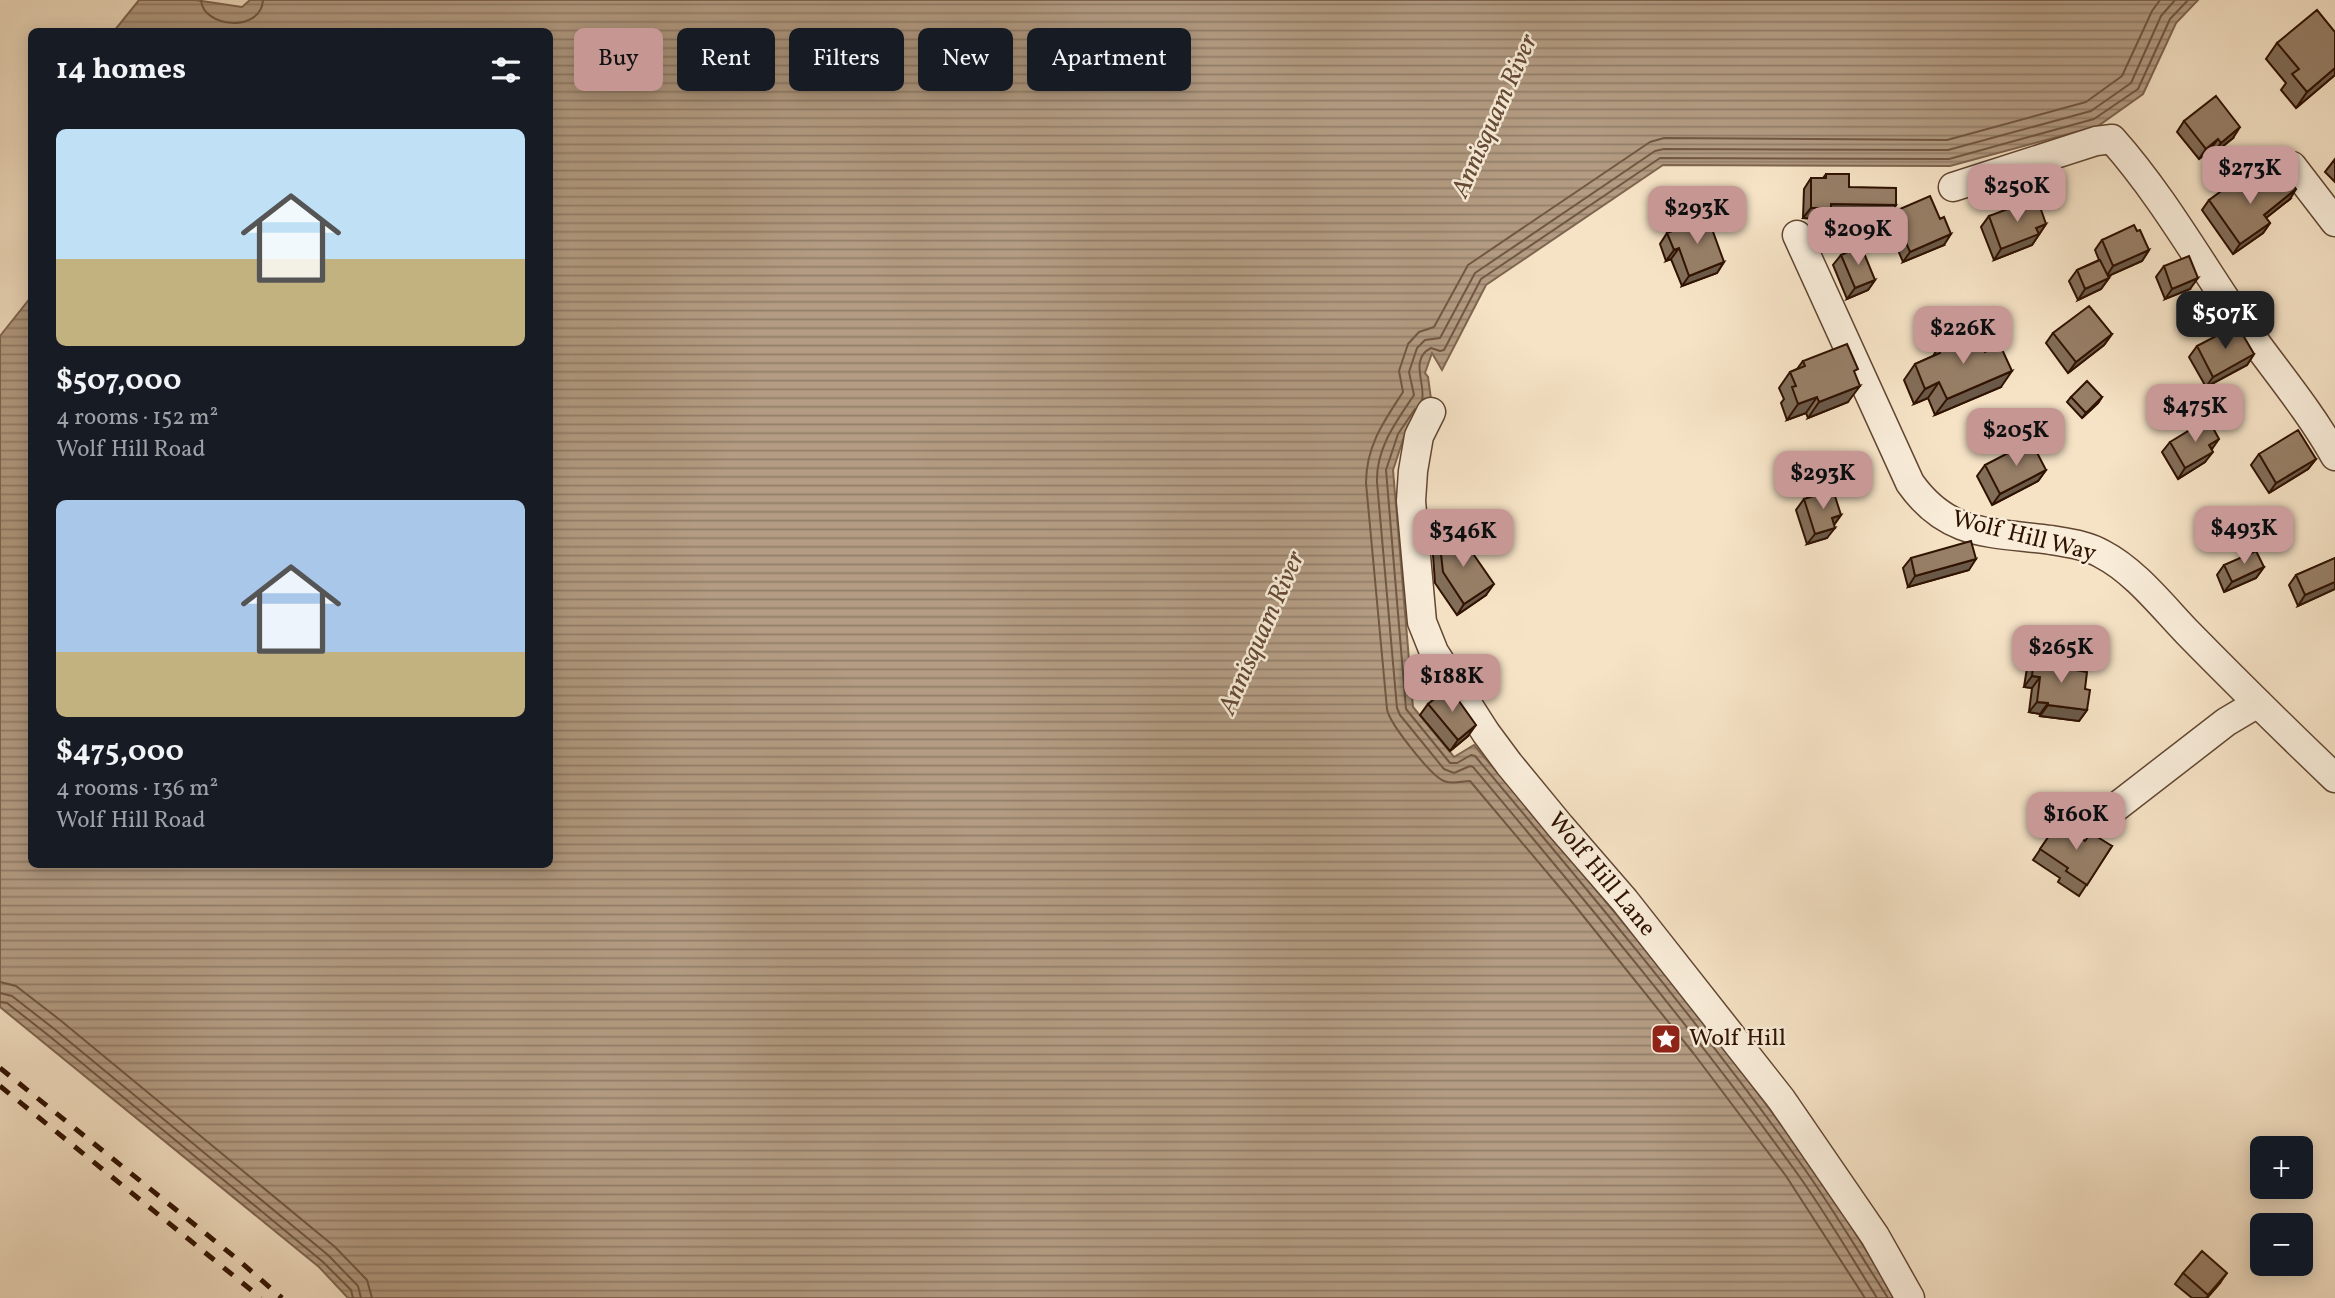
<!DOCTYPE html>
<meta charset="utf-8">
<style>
body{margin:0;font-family:Vollkorn,serif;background:#20242c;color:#f1f3f6;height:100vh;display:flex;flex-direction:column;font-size:26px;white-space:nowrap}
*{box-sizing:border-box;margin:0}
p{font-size:23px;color:#9ea1a6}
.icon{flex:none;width:38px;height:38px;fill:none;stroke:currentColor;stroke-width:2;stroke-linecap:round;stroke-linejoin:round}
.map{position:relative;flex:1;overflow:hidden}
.drawer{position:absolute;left:28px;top:28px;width:525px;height:840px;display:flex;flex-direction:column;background:#171b24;border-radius:10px;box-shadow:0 4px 18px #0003}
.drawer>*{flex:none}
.banner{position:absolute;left:574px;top:28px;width:665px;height:63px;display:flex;gap:14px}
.controls{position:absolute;left:2250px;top:1136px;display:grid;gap:14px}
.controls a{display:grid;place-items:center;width:63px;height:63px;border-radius:10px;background:#171b24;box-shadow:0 4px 18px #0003;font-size:35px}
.price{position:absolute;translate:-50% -60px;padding:0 16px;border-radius:14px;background:#c59692;color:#111;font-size:23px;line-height:46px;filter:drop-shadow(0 2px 4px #0008)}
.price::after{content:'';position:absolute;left:50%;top:42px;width:21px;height:16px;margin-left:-10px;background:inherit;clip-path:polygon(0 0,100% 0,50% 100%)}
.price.selected{background:#222;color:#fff}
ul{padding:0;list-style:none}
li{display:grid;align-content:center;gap:14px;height:371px;padding:0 28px}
li span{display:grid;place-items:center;height:217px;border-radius:10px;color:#555}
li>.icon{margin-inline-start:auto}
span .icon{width:126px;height:126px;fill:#fffc;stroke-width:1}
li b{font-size:30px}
h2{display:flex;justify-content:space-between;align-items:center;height:84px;padding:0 28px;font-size:30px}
.pill{padding:0 24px;border-radius:10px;background:#171b24;box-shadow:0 4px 18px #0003;font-size:24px;line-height:63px}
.pill.selected{background:#c59692;color:#111}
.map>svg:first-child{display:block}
.water{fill:url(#water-rules);stroke:#7f654f;stroke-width:2}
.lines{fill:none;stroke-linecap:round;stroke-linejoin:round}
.shore{stroke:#725742;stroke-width:2}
.minor-casing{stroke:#624632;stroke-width:31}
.minor{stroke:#f9edda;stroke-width:28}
.rail{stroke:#301201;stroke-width:5;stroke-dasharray:12 12;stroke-linecap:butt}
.wall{fill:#826d59;stroke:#301201;stroke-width:2}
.shaded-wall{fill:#6a5948;stroke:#301201;stroke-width:2}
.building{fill:#977f67;stroke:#301201;stroke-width:2}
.labels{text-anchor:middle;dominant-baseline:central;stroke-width:5;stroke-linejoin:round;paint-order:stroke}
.street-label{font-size:24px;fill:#301201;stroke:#f9edda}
.poi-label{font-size:24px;fill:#301201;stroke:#f9edda;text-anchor:start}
.water-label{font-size:26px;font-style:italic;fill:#644935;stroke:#f9edda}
</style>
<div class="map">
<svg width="2335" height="1298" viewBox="0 0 2335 1298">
<defs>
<pattern id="water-rules" width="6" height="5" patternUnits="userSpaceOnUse" patternTransform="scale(1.75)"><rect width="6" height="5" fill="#b39c83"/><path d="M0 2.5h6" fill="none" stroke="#927e69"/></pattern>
</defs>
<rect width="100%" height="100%" fill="#f6e3c6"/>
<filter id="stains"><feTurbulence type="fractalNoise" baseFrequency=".00286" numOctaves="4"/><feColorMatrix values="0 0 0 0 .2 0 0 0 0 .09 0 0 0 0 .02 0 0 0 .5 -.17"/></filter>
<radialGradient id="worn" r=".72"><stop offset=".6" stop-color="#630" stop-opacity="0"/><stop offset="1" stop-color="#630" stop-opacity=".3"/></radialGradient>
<!-- water -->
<path class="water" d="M139,0H195L242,7L250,0H2198L2176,23L2143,94L2098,126L1950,166L1663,165L1486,285L1442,370L1432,353L1425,373L1428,377L1431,399L1404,437L1393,470L1413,707L1454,757L1474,745C1589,880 1703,1016 1807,1160C1839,1204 1866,1252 1896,1298H348L319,1267L0,1007V336L31,297L32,864H550V32L114,31Z"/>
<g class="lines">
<!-- shore -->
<path class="shore" d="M201,0C203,28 261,33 263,0
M1422,400C1426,384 1409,359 1431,348L1440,351L1444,350L1481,279L1660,158L1949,159L2094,119L2138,89L2170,19L2188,0
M1415,409L1398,434L1386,470L1406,709L1450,763H1457L1471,755L1475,756C1587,889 1699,1022 1801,1164C1832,1207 1859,1253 1888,1298
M0,982L16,986L60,1020L335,1247L367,1280L372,1298
M0,993L12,996L53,1028L328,1255L358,1286L361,1298
M0,1002L7,1003L48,1035L323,1262L351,1290L353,1298
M1865,1298L1786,1176L1694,1054L1572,902L1470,781C1462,781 1453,785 1444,781C1431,776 1389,723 1387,709L1366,483C1366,446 1384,421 1403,392L1399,371L1408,344L1419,332L1434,327L1468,265L1650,142L1664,138L1947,140L2086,102L2122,76L2152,11L2160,0
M1877,1298C1850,1255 1824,1210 1794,1169C1694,1030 1583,898 1473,767L1470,766L1454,773L1444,769L1400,715L1397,708L1377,482C1376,448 1396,422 1414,395L1409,372L1417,348L1425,340L1440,338L1475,273L1655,151L1664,149L1948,150L2091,111L2131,83L2161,16L2175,0"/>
<!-- minor casing -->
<g class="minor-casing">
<path id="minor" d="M2292,166L2335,222
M1953,187L2096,141L2112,139C2160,193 2196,256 2236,315C2268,362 2307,406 2335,456
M1797,235L1910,483C1948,537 1991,532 2051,540C2068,543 2087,545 2102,554C2135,571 2162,606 2188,633C2236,682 2285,730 2335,778
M1431,412L1419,436L1413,471L1411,501L1422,622L1434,652L1486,733L1509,764L1560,826L1625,901L1781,1099L1875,1236L1910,1298
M2102,818L2226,722L2258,703"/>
</g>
<!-- minor -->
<use href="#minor" class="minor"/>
<!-- rail -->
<path class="rail" d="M0,1068L236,1258L282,1298
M0,1086L261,1298"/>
</g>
<!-- wall -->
<path class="wall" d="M2277,43L2335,75L2296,108L2281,90L2286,83L2266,59Z
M2184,121L2233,138L2213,154L2210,150L2199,159L2177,132Z
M2335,159V182L2325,172Z
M1826,174L1849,187L1896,205L1889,216L1826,215L1824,219L1803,218L1804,189L1811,178H1823Z
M2251,197L2290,199L2266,218L2270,223L2263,233L2233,254L2202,210L2209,200Z
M2029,208L2046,224L2032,245L1994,260L1981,227L1989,216Z
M1893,212L1944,245L1903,262L1886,222Z
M2137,231L2149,250L2142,261L2108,276L2109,278L2101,289L2078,300L2069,281L2077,270L2099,260L2095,250L2102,240Z
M1667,233L1724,262L1717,273L1682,286L1671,259L1666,261L1660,244Z
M1841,255L1875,280L1868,290L1847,299L1833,265Z
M2164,266L2190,289L2165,299L2156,277Z
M2053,333L2112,334L2104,345L2068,373L2046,343Z
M1966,340L2001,387L1935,415L1928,398L1914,404L1904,380L1915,364L1933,356L1938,348Z
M2197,346L2254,354L2247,365L2206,387L2189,357Z
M1803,361L1855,374L1848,402L1808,418L1806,413L1787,420L1781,403L1784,399L1779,388L1790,372L1797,369Z
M2071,397H2102L2098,403L2082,418L2067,402Z
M2170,442L2212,449L2205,462L2178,479L2162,452Z
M2259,454L2316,459L2308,469L2269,493L2251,465Z
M1985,465L2046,470L2038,481L1992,505L1977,476Z
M1804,499L1841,515L1834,525L1827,538L1807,544L1796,510Z
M1440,545L1486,595L1457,615L1435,583L1433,555Z
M1911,558L1969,570L1908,587L1903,568Z
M2335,558V589L2298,606L2289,585L2296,575Z
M2224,565L2264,567L2256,578L2224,592L2217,575Z
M2034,658L2063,668L2085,689L2087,710L2079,721L2040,716V714L2029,712L2032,688L2024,687L2027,668Z
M1428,704L1468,736L1450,751L1420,715Z
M2058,823L2085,841L2112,846L2079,896L2058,882L2060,878L2033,860Z
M2183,1273L2220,1283L2207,1298H2192L2175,1284Z"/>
<!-- shaded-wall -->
<path class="shaded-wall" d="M2335,68V75L2296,108L2307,92Z
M2240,127L2233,138L2213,154L2221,143Z
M2218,139L2210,150L2199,159L2206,149Z
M2296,189L2290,199L2257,225L2264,215Z
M1831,204L1896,205L1889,216L1826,215L1824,219L1803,218L1811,208Z
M2270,223L2263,233L2233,254L2240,244Z
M2046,224L2032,245L1994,260L2001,249L2036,228Z
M1951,234L1944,245L1903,262L1910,252Z
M1679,248L1671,259L1666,261L1674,250Z
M2149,250L2142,261L2106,277L2113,266Z
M1724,262L1717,273L1682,286L1689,276Z
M2109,278L2101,289L2078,300L2085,289Z
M2198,278L2190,289L2165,299L2172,289Z
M1875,280L1868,290L1847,299L1855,288Z
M2112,334L2104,345L2068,373L2076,362Z
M2254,354L2247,365L2206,387L2213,377Z
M2012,371L2001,387L1935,415L1947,399Z
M1939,382L1928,398L1914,404L1925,389Z
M1860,386L1848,402L1808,418L1819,402Z
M1817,397L1806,413L1787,420L1798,404Z
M2102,397L2098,403L2082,418L2086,413Z
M2219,439L2212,449L2209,445Z
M2213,452L2205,462L2178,479L2185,468Z
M2316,459L2308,469L2269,493L2276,483Z
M2046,470L2038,481L1992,505L2000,494Z
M1841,515L1833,526L1832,518Z
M1835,528L1827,538L1807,544L1815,534Z
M1976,559L1969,570L1908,587L1915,576Z
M2264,567L2256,578L2224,592L2232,582Z
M2335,582V589L2298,606L2305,595Z
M1494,584L1486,595L1457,615L1464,604Z
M2032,676L2040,677L2032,688L2024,687Z
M2037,702L2048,703L2040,714L2029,712Z
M2048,705L2087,710L2079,721L2040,716Z
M1476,725L1468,736L1450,751L1458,740Z
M2227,1273L2220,1283L2207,1298H2206Z"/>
<!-- building -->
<path class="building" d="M2317,10L2335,32V68L2307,92L2292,74L2299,69L2277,43Z
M2216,96L2240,127L2221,143L2218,139L2206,149L2184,121Z
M2283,172L2296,189L2264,215L2270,223L2240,244L2209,200L2238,179L2251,197Z
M1826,174H1849V187L1896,188V205L1831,204V208H1811V178H1826Z
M1930,196L1940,219L1944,217L1951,234L1910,252L1893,212Z
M2026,202L2029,208L2039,204L2046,224L2036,228L2039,234L2001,249L1989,216Z
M1708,218L1724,262L1689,276L1679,248L1674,250L1667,233Z
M2134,225L2137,231L2140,230L2149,250L2113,266L2102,240Z
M1861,246L1875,280L1855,288L1841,255Z
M2189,256L2198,278L2172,289L2164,266Z
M2100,260L2109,278L2085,289L2077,270Z
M2089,306L2112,334L2076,362L2053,333Z
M2237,325L2254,354L2213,377L2197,346Z
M1977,335L1985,352L2000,345L2012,371L1947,399L1939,382L1925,389L1915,364L1940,353L1938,348L1964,337L1966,340Z
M1847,344L1858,369L1854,371L1860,386L1819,402L1817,397L1798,404L1792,387L1796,386L1790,372L1805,366L1803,361Z
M2087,381L2102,397L2086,413L2071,397Z
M2208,419L2219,439L2209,445L2213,452L2185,468L2170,442Z
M2298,430L2316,459L2276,483L2259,454Z
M2031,441L2046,470L2000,494L1985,465Z
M1833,490L1841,515L1832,518L1835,528L1815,534L1804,499Z
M1458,532L1494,584L1464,604L1443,572L1440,545Z
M1971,541L1976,559L1915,576L1911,558Z
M2256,551L2264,567L2232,582L2224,565Z
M2335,558V582L2305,595L2296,575Z
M2034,658L2064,661L2063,668L2087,672L2085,689L2090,690L2087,710L2048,705V703L2037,702L2040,677L2032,676Z
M1449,687L1476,725L1458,740L1428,704Z
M2058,823L2085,841L2091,833L2112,846L2087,885L2066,871L2068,868L2040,849Z
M2202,1251L2227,1273L2208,1295L2183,1273Z"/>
<!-- icons -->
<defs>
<g id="sight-square" transform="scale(1.575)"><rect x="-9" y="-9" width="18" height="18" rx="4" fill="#8f2418" stroke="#f9edda"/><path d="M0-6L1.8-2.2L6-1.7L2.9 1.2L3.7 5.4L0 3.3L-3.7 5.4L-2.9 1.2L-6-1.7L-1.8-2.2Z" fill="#fff"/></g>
</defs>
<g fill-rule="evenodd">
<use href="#sight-square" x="1666" y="1039"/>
</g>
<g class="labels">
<!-- street labels -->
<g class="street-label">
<text transform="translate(2024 537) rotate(14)">Wolf Hill Way</text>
<text transform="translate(1601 875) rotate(50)">Wolf Hill Lane</text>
</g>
<!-- poi labels -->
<g class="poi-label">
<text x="1689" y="1039">Wolf Hill</text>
</g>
<!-- water labels -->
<g class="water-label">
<text transform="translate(1495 116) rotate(-66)">Annisquam River</text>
<text transform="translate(1262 633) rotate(-66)">Annisquam River</text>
</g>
</g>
<rect width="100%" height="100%" filter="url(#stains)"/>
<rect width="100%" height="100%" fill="url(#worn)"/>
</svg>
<div class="controls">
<a>+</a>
<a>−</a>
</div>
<b class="price" style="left:2250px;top:206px">$273K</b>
<b class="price" style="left:2017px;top:224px">$250K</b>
<b class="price" style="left:1697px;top:246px">$293K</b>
<b class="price" style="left:1858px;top:267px">$209K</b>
<b class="price selected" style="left:2225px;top:351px">$507K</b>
<b class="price" style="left:1963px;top:366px">$226K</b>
<b class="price" style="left:2195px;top:444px">$475K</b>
<b class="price" style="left:2016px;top:468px">$205K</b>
<b class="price" style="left:1823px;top:511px">$293K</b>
<b class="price" style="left:2244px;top:566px">$493K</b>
<b class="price" style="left:1463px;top:569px">$346K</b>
<b class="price" style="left:2061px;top:685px">$265K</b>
<b class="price" style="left:1452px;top:714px">$188K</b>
<b class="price" style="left:2076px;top:852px">$160K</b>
<div class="banner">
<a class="pill selected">Buy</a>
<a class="pill">Rent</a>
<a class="pill">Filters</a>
<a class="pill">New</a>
<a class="pill">Apartment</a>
</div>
<section class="drawer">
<h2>14 homes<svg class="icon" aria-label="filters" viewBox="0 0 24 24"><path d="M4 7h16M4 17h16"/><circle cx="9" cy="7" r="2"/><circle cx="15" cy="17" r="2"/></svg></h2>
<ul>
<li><span style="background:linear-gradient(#bfe0f5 60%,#c2b280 0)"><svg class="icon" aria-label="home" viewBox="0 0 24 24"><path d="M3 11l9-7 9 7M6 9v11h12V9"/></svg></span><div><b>$507,000</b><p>4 rooms · 152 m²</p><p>Wolf Hill Road</p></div></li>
<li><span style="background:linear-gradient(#a9c7e8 70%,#c2b280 0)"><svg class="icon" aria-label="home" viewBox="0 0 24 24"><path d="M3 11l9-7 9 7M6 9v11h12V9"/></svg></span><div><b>$475,000</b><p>4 rooms · 136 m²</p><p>Wolf Hill Road</p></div></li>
</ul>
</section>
</div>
